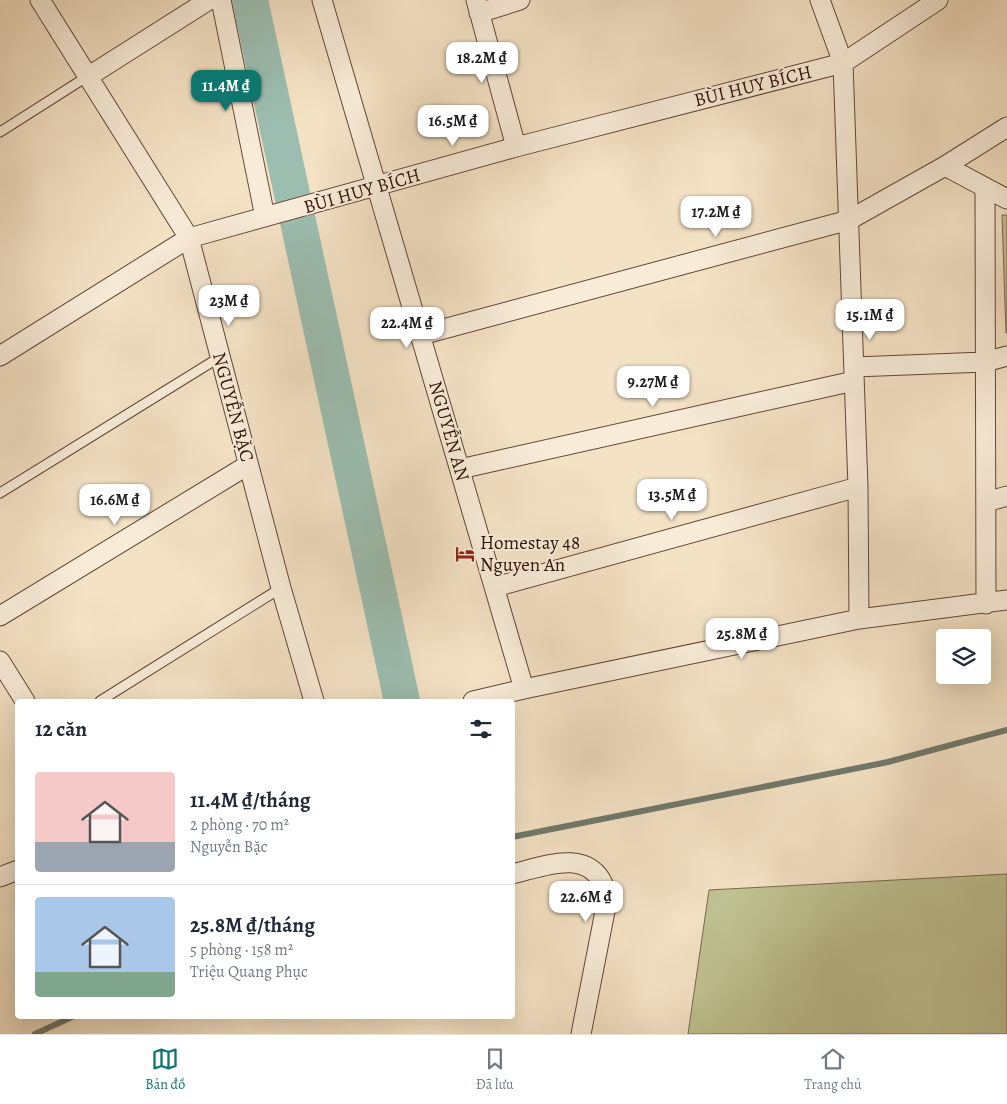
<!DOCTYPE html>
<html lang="vi">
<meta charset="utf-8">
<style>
body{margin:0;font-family:Alegreya,serif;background:#f2f2f3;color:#1f2937;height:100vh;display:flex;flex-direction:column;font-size:19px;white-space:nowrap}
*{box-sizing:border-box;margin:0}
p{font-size:16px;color:#747a83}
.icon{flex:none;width:28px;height:28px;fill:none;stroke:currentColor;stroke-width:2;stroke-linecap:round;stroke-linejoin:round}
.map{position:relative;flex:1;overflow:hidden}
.panel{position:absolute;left:15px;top:699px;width:500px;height:320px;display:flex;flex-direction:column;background:#fff;border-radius:5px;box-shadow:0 5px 20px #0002}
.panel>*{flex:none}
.buttons{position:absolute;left:936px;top:629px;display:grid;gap:10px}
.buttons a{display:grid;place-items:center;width:55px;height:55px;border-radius:5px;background:#fff;box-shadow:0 5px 20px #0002;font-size:25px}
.price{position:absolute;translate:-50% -42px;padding:0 11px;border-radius:10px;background:#fff;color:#222;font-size:16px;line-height:32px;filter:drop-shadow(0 1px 2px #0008)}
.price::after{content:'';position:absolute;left:50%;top:30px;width:15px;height:11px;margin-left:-8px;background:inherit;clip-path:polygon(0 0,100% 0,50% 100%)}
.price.active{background:#0f766e;color:#fff}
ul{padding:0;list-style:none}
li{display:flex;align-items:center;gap:15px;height:125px;padding:0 20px}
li+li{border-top:1px solid #e0e1e3}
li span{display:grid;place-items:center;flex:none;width:140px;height:100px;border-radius:5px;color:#555}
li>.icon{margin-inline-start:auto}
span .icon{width:60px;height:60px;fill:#fffc;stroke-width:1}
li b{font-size:21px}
h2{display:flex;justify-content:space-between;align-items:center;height:60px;padding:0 20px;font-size:21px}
.tabs{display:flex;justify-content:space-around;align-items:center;height:70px;border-top:1px solid #e0e1e3;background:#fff;font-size:14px;color:#747a83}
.tabs a{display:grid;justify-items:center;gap:2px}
.tabs .active{color:#0f766e}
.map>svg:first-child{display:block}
.green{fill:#bfc292;stroke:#786a4c}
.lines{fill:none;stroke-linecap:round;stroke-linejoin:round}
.stream{stroke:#71796c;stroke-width:6}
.river{stroke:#9cbeb1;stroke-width:36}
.lane-casing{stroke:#624635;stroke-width:11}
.street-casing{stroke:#624635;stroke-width:21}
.lane{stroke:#f8ecd9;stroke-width:9}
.street{stroke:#f8ecd9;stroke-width:19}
.labels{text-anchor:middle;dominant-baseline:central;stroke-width:4;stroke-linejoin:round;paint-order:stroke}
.street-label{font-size:19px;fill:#311205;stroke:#f8ecd9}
.poi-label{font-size:19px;fill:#311205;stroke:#f8ecd9;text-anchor:start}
</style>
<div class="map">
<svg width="1007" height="1034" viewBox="0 0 1007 1034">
<rect width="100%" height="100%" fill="#f4e2c5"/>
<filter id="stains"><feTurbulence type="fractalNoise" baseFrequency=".004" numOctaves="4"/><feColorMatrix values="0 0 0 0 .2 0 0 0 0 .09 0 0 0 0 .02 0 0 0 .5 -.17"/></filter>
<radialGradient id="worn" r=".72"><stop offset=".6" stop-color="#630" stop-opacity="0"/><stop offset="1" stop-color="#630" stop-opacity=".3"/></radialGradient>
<!-- green -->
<path class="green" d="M1002,215H1007V333H1006Z
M1007,874V1034H688L709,890Z"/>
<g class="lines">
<!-- stream -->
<path class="stream" d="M512,837L888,762L1007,730
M35,1034L74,1016"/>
<!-- river -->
<path class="river" d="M250,0L402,701"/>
<!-- lane casing -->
<g class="lane-casing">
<path id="lane" d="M0,132L88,76
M0,493L220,357
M100,701L281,588"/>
</g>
<!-- street casing -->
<g class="street-casing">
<path id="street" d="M40,0L189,238L281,588L314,701
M221,0L265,217
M322,0L524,689
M476,0L516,147
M820,0L843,63L858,487L859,619
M479,13L520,0
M89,76L209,0
M945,166L1007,199
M985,187L986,604
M421,335L849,220L945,166L1007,127
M0,356L189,238L516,147L843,63L938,0
M854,367L985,362L1007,356
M460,469L854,381
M986,502L1007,496
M495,587L858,487
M0,616L248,465
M0,661L25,701
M473,701L524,689L859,619L1007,600
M512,874C542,867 588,847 604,886C606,890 606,896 607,901L581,1034
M0,877L18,870"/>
</g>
<!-- lane -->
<use href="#lane" class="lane"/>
<!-- street -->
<use href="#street" class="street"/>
</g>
<!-- icons -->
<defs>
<g id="hotel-bare" transform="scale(1.5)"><path d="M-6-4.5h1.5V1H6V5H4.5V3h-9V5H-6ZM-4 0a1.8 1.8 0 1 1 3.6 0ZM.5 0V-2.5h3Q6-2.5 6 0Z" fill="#8f2418" stroke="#f8ecd9" stroke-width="2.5" paint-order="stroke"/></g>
</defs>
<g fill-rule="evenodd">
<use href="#hotel-bare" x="465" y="554"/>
</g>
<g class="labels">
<!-- street labels -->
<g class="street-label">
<text transform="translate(753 86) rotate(-14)">BÙI HUY BÍCH</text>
<text transform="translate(362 191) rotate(-16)">BÙI HUY BÍCH</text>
<text transform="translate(233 407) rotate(75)">NGUYỄN BẶC</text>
<text transform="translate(449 431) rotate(74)">NGUYỄN AN</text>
</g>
<!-- poi labels -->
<g class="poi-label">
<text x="480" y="543">Homestay 48<tspan x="480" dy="22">Nguyen An</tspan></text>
</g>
</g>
<rect width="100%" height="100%" filter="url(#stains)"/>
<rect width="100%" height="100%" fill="url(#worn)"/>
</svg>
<div class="buttons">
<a><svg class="icon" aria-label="layers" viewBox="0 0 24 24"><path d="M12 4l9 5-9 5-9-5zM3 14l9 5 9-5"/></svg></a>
</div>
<b class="price" style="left:482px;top:84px">18.2M ₫</b>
<b class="price active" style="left:226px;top:112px">11.4M ₫</b>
<b class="price" style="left:453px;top:147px">16.5M ₫</b>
<b class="price" style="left:716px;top:238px">17.2M ₫</b>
<b class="price" style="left:229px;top:327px">23M ₫</b>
<b class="price" style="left:870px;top:341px">15.1M ₫</b>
<b class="price" style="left:407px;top:349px">22.4M ₫</b>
<b class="price" style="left:653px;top:408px">9.27M ₫</b>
<b class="price" style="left:672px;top:521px">13.5M ₫</b>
<b class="price" style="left:115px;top:526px">16.6M ₫</b>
<b class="price" style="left:742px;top:660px">25.8M ₫</b>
<b class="price" style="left:586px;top:923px">22.6M ₫</b>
<section class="panel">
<h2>12 căn<svg class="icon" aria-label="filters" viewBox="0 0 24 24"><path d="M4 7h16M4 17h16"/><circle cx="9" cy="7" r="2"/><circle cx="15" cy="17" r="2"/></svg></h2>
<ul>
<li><span style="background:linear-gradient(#f6c9c9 70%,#9aa5b1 0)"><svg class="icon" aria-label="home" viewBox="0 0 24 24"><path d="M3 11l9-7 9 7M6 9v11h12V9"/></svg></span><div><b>11.4M ₫/tháng</b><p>2 phòng · 70 m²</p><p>Nguyễn Bặc</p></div></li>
<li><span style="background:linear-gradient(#a9c7e8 75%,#7fa58c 0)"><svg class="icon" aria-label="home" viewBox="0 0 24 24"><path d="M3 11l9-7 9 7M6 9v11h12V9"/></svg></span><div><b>25.8M ₫/tháng</b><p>5 phòng · 158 m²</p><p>Triệu Quang Phục</p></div></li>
</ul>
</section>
</div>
<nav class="tabs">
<a class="active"><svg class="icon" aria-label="map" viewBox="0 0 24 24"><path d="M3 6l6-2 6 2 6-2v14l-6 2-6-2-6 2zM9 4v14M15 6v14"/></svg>Bản đồ</a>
<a><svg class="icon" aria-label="saved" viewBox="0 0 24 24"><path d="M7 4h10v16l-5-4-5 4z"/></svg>Đã lưu</a>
<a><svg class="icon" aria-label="home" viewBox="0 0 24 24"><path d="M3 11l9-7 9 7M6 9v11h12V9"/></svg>Trang chủ</a>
</nav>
